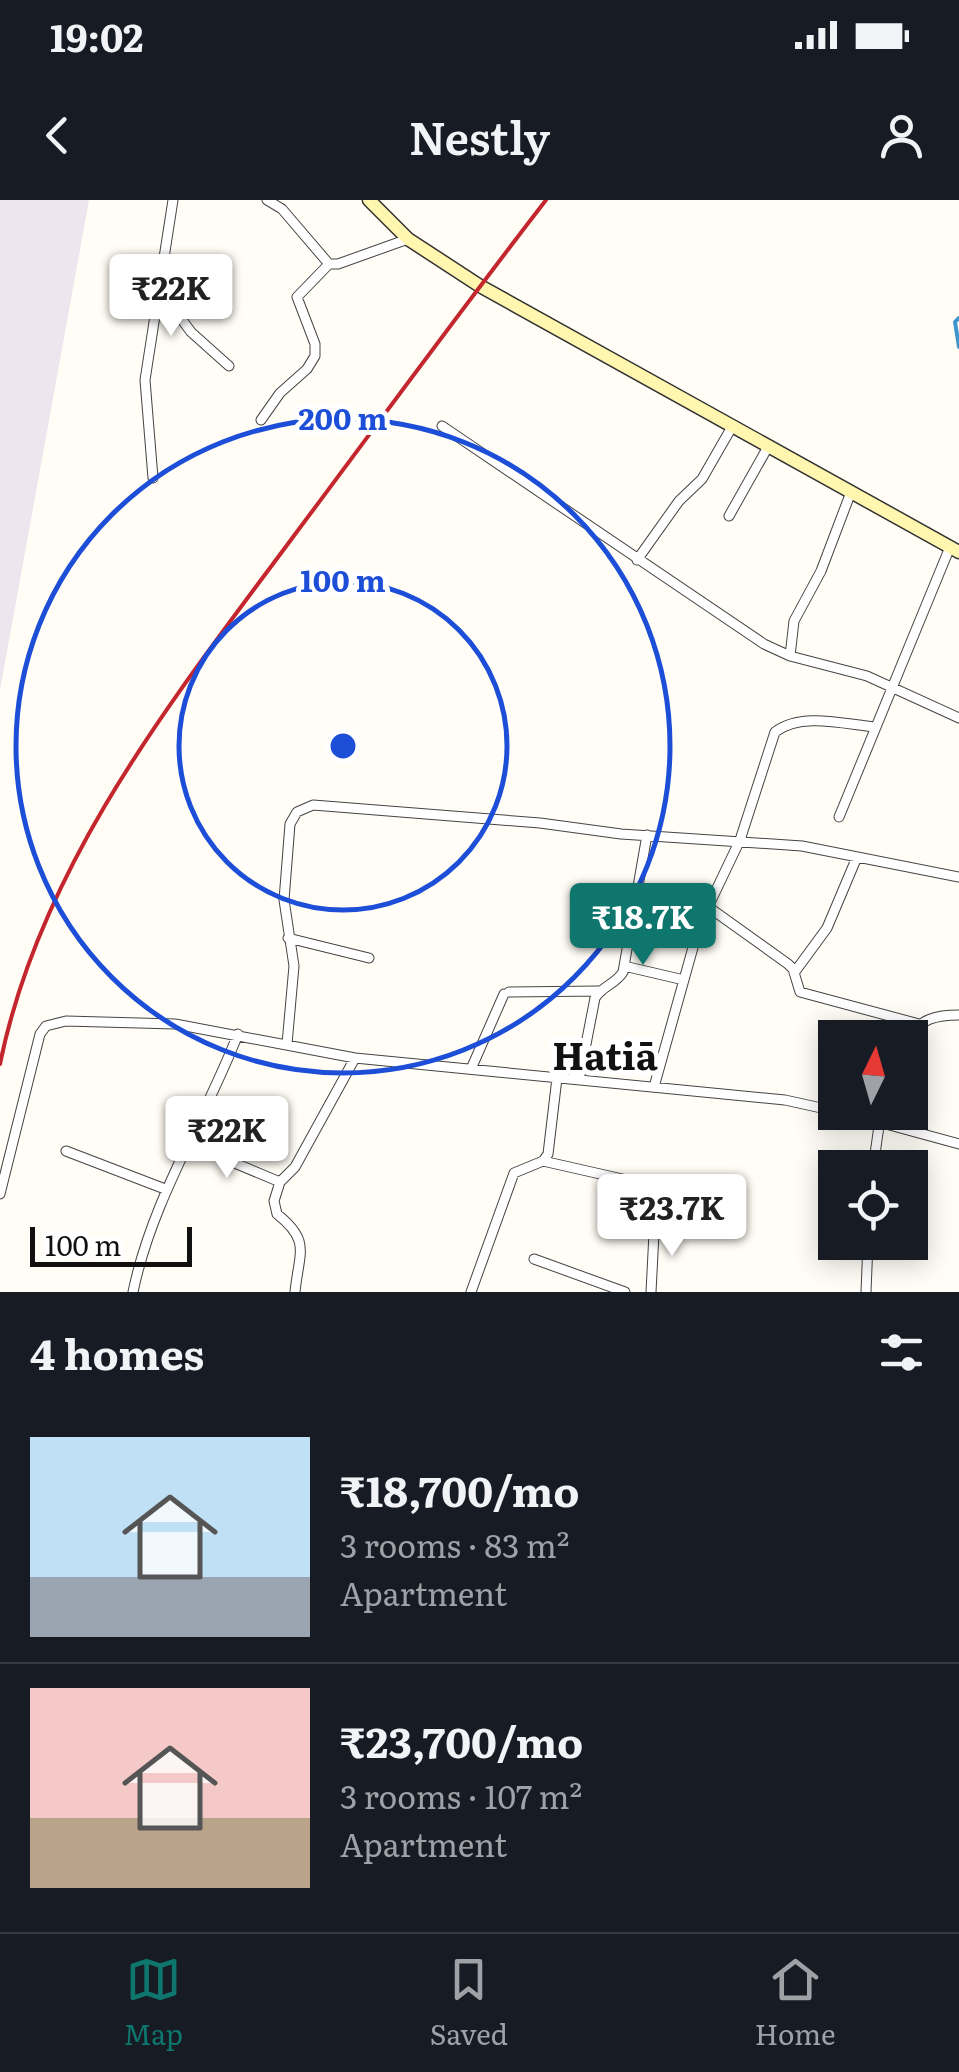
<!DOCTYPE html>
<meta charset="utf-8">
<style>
body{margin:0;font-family:Literata,serif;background:#242831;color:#f1f3f6;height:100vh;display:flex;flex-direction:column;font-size:38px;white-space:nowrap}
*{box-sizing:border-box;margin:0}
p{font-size:32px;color:#9ea1a6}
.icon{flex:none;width:55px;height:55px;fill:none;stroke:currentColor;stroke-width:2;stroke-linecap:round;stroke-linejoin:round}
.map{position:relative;height:1092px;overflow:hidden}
.drawer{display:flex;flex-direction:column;background:#171b24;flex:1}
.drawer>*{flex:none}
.needle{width:65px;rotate:5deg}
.fabs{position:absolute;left:818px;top:820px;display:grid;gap:20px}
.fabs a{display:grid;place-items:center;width:110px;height:110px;border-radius:0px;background:#171b24;box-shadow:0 5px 25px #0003;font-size:50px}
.scale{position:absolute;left:30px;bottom:25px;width:162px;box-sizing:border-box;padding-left:10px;border:5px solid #111;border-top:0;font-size:28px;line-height:35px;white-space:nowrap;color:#111;-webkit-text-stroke:8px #fff;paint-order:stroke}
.price{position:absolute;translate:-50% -85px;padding:0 22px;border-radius:10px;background:#fff;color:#222;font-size:32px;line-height:65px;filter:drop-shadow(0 2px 5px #0008)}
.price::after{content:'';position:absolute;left:50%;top:60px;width:30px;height:22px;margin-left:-15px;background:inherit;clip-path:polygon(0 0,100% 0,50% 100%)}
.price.current{background:#0f766e;color:#fff}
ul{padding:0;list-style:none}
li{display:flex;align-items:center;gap:30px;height:250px;padding:0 30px}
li+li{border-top:2px solid #363941}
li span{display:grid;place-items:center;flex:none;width:280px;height:200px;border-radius:0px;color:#555}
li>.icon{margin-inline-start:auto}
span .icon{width:120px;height:120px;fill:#fffc;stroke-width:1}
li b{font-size:42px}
h2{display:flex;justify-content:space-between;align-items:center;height:120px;padding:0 30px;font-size:42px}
.status{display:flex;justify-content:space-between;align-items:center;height:70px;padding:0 50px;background:#171b24;direction:ltr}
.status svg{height:28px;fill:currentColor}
header{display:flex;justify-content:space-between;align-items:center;height:130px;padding:0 30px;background:#171b24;font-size:45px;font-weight:600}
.tab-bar{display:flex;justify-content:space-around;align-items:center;height:140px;border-top:2px solid #363941;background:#171b24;font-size:28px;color:#9ea1a6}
.tab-bar a{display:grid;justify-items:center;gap:5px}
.tab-bar .current{color:#0f766e}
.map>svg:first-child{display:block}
.industrial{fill:#eee6ef}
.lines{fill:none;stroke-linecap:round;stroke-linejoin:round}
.stream{stroke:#3f96cf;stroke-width:4}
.street-casing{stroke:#444;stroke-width:11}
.secondary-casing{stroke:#333;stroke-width:15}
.street{stroke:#fff;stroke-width:9}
.secondary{stroke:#fff6b0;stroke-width:12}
.rail{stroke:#c4262e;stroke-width:4}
.ring{fill:none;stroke:#1d4ed8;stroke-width:5}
.labels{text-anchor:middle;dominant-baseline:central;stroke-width:10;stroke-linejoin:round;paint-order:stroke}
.district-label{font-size:38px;font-weight:bold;fill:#111;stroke:#fff}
.centre{fill:#1d4ed8;stroke:#fff;stroke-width:5}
.ring-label{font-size:30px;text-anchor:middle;font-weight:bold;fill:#1d4ed8;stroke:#fff;stroke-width:10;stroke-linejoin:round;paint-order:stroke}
</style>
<div class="status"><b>19:02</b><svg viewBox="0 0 49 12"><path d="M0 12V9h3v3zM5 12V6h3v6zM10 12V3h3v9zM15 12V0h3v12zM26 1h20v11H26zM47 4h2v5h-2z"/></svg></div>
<header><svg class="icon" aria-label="back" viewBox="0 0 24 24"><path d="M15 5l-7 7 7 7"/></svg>Nestly<svg class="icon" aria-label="person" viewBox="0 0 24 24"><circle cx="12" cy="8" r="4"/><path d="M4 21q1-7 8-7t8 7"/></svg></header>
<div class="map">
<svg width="959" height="1092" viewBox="0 0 959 1092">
<rect width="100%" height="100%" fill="#fffdf5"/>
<!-- industrial -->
<path class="industrial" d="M0,0H89L0,490Z"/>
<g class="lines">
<!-- stream -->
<path class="stream" d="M959,118L955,122L959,147"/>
<!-- street casing -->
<g class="street-casing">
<path id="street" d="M267,0L282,9L329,64H338L408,39
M158,87L191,132L229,166
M261,220L280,193L307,169L315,156V144L297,97L329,64
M442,226L764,444L790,456L867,476L959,518
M153,278L145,180L173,0
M729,316L769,245
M637,360L679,301L702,279L733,225
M790,456L794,421L821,371L851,292
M839,617L950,347
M707,706L788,764L793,769L800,792L919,824
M288,738L369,758
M624,766L684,780
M794,773L827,728L857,657
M509,792L599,791
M910,839C918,818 939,815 959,815
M287,844L294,766L284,700L290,624L297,612L313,605L540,623L621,634L802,646L959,677
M471,869L504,794
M579,880L595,798C602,786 616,784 623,772L647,635
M654,887L699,726L740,640L775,532C801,512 844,524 874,527
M842,912L959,944
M189,944L280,982
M66,951L165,989
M543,961L653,986L656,994L651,1092
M873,968L881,912
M0,994L40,834L46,826L66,821L175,824L355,858L785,900L835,911
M534,1059L625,1092
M133,1092C152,1000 204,921 238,834
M295,1092C299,1052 311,1041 277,1014L274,1001L280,982L295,967L355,858
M471,1092L514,973L543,961L548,954L557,878
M866,1092L868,1042"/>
</g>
<!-- secondary casing -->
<g class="secondary-casing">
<path id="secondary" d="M369,0L408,39L480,86L959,352"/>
</g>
<!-- street -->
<use href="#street" class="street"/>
<!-- secondary -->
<use href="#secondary" class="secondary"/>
<!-- rail -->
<path class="rail" d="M0,864C41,662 176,495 296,333C379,222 461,110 546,0"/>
</g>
<!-- distance rings -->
<g class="ring">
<circle cx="343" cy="546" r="164"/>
<circle cx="343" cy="546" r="327"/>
</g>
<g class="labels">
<!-- district labels -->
<g class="district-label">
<text x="605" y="853">Hatiā</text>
</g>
</g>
<circle cx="343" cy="546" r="15" class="centre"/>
<g class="ring-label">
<text x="343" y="230">200 m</text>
<text x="343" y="392">100 m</text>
</g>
</svg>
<div class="fabs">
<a><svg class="needle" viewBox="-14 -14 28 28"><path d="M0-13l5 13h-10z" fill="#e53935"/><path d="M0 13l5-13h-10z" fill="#9ea1a6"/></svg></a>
<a><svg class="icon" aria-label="locate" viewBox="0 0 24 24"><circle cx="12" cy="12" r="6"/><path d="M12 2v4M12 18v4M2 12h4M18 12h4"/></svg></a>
</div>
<div class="scale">100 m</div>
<b class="price" style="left:171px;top:139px">₹22K</b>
<b class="price current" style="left:643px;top:768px">₹18.7K</b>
<b class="price" style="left:227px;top:981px">₹22K</b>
<b class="price" style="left:672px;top:1059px">₹23.7K</b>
</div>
<section class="drawer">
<h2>4 homes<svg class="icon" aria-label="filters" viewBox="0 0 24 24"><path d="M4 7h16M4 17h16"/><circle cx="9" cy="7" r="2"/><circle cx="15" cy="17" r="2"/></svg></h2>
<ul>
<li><span style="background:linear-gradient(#bfe0f5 70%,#9aa5b1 0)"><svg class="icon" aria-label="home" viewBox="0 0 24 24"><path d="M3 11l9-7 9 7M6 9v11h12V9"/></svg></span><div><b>₹18,700/mo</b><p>3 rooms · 83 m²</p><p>Apartment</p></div></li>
<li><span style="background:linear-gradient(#f6c9c9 65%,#b9a48a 0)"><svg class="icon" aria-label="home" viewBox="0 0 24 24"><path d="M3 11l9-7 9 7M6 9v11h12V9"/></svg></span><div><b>₹23,700/mo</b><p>3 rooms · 107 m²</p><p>Apartment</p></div></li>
</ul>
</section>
<nav class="tab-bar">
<a class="current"><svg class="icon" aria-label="map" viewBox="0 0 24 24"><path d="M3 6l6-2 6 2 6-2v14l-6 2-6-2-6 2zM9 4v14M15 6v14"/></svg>Map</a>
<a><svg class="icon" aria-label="saved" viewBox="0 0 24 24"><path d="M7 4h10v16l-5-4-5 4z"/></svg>Saved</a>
<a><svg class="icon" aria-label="home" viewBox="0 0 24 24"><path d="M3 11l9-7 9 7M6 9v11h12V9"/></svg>Home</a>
</nav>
